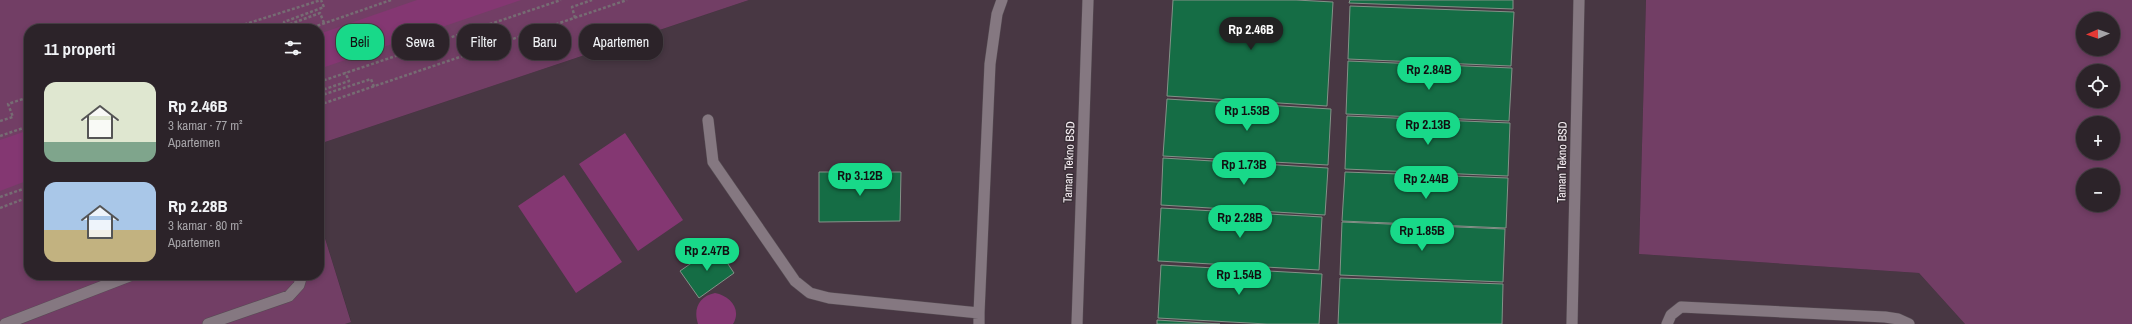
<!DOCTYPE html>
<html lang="id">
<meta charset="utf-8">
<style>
body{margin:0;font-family:"Archivo Narrow",sans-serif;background:#342b31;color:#f1f3f6;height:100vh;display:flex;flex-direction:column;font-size:15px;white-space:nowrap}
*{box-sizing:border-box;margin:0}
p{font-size:13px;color:#a6a4a8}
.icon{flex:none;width:22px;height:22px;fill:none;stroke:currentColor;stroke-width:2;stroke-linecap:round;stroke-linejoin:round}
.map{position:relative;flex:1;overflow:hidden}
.sheet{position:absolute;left:24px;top:24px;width:300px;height:256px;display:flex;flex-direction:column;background:#2c2329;border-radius:16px;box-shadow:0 2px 6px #0003,0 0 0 1px #484046}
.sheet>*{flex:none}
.guide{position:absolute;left:336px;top:24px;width:380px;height:36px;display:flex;gap:8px}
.needle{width:26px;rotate:268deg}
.tools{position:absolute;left:2076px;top:12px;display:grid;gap:8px}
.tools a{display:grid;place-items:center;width:44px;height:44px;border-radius:50%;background:#2c2329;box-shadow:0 2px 6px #0003,0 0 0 1px #484046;font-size:20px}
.price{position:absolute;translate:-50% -34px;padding:0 9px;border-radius:14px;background:#18d989;color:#111;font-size:13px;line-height:26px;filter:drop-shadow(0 1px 2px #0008)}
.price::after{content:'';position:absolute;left:50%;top:24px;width:12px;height:9px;margin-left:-6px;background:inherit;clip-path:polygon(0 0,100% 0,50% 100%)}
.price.on{background:#222;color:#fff}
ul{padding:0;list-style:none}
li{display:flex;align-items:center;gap:12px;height:100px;padding:0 20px}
li span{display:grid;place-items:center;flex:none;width:112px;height:80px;border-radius:12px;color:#555}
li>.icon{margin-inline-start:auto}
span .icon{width:48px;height:48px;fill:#fffc;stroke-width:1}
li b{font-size:17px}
h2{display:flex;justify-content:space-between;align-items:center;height:48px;padding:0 20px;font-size:17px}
.pill{padding:0 14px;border-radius:16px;background:#2c2329;box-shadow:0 2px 6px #0003,0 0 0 1px #484046;font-size:14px;line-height:36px}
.pill.on{background:#18d989;color:#111}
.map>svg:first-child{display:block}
.built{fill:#483743}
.green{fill:#723e65;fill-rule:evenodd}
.water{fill:#843772}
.building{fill:#156d45;stroke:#839288}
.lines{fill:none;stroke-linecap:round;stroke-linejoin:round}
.lane-casing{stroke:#554b52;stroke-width:12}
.path{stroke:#766c73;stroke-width:2.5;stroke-dasharray:3 2;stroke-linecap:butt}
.lane{stroke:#857881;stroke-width:11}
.labels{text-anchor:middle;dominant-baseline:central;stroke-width:3;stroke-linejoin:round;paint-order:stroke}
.street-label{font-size:12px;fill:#f9f1f6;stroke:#3a2f37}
</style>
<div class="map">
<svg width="2132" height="324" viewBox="0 0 2132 324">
<rect width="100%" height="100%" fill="#3a2f37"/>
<!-- built -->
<path class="built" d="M749,0H1646L1639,254L1919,273L1965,324H345L351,321L319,219V144Z"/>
<!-- green -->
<path class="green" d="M0,0H749L319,144V29H29V275H319V219L351,322L345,324H0Z
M1646,0H2132V324H1965L1919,273L1639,254ZM2083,19H2113V49H2083ZM2083,71H2113V101H2083ZM2083,123H2113V153H2083ZM2083,175H2113V205H2083Z"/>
<!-- water -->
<path class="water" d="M417,0H521L319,69V34Z
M29,130V180L0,191V140Z
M625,133L683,220L638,251L579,164Z
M564,175L622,262L576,293L518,206Z
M715,293C730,296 742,309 733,324H698C693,309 699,296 715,293Z"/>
<!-- building -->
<path class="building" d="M1173,0H1296L1333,2L1327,106L1167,96Z
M1350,0H1513V9L1349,3Z
M1350,6L1514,12L1511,66L1348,59Z
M1348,61L1512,68L1509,121L1346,114Z
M1167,99L1331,109L1328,165L1163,156Z
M1347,116L1510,123L1508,176L1345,169Z
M1163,158L1328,168L1325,215L1161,205Z
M819,172H901L900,221L819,222Z
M1345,172L1508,178L1506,228L1342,221Z
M1161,208L1322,217L1319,270L1158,261Z
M1342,222L1505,229L1503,282L1340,275Z
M716,246L734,273L699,298L680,271Z
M1161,265L1322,274L1319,324H1267L1158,318Z
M1340,278L1503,284L1502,324H1338Z
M1157,320L1220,324H1157Z"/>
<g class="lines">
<!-- lane casing -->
<g class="lane-casing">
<path id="lane" d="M708,120L713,162L795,281L810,293L829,298L979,313V324
M979,313L990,64L997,14L1002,0
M5,324L132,275
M208,324L289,296L299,285L302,275
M1077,324L1088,0
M1572,324L1579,0
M1667,324L1671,315L1681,307L1885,317L1898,319L1909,324"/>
</g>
<!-- path -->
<path class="path" d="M575,18L572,7L592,0
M230,29L321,0L324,7L284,22L285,26L320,13L324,23
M308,29L391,0
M319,82L561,0
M319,91L349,81L345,72
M319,96L371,79L374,87
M319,105L627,0
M0,121L13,117L8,104L29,97
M0,136L29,126
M0,197L29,187
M0,208L29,197"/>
<!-- lane -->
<use href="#lane" class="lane"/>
</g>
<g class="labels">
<!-- street labels -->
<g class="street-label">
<text transform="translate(1069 162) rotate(-88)">Taman Tekno BSD</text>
<text transform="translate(1562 162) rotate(-89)">Taman Tekno BSD</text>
</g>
</g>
</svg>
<div class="tools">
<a><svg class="needle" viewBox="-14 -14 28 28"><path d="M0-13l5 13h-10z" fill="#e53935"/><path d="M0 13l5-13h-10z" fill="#a6a4a8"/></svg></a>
<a><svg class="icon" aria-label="locate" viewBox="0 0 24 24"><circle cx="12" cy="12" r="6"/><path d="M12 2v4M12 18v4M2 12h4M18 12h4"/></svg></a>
<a>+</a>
<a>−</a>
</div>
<b class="price on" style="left:1251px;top:51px">Rp 2.46B</b>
<b class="price" style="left:1429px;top:91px">Rp 2.84B</b>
<b class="price" style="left:1247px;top:132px">Rp 1.53B</b>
<b class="price" style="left:1428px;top:146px">Rp 2.13B</b>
<b class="price" style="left:1244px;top:186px">Rp 1.73B</b>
<b class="price" style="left:860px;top:197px">Rp 3.12B</b>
<b class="price" style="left:1426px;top:200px">Rp 2.44B</b>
<b class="price" style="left:1240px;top:239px">Rp 2.28B</b>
<b class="price" style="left:1422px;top:252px">Rp 1.85B</b>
<b class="price" style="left:707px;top:272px">Rp 2.47B</b>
<b class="price" style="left:1239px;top:296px">Rp 1.54B</b>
<div class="guide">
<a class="pill on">Beli</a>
<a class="pill">Sewa</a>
<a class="pill">Filter</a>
<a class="pill">Baru</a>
<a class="pill">Apartemen</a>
</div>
<section class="sheet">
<h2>11 properti<svg class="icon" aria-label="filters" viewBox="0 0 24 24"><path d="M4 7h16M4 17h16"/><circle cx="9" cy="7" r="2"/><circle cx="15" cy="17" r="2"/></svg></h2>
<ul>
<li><span style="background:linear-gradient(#dfe7d0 75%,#7fa58c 0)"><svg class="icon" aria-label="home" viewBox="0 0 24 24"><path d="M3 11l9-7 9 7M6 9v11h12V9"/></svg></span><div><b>Rp 2.46B</b><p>3 kamar · 77 m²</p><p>Apartemen</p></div></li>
<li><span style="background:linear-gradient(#a9c7e8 60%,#c2b280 0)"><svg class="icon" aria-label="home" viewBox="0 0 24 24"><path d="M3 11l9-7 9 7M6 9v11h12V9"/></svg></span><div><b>Rp 2.28B</b><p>3 kamar · 80 m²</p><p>Apartemen</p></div></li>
</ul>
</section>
</div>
